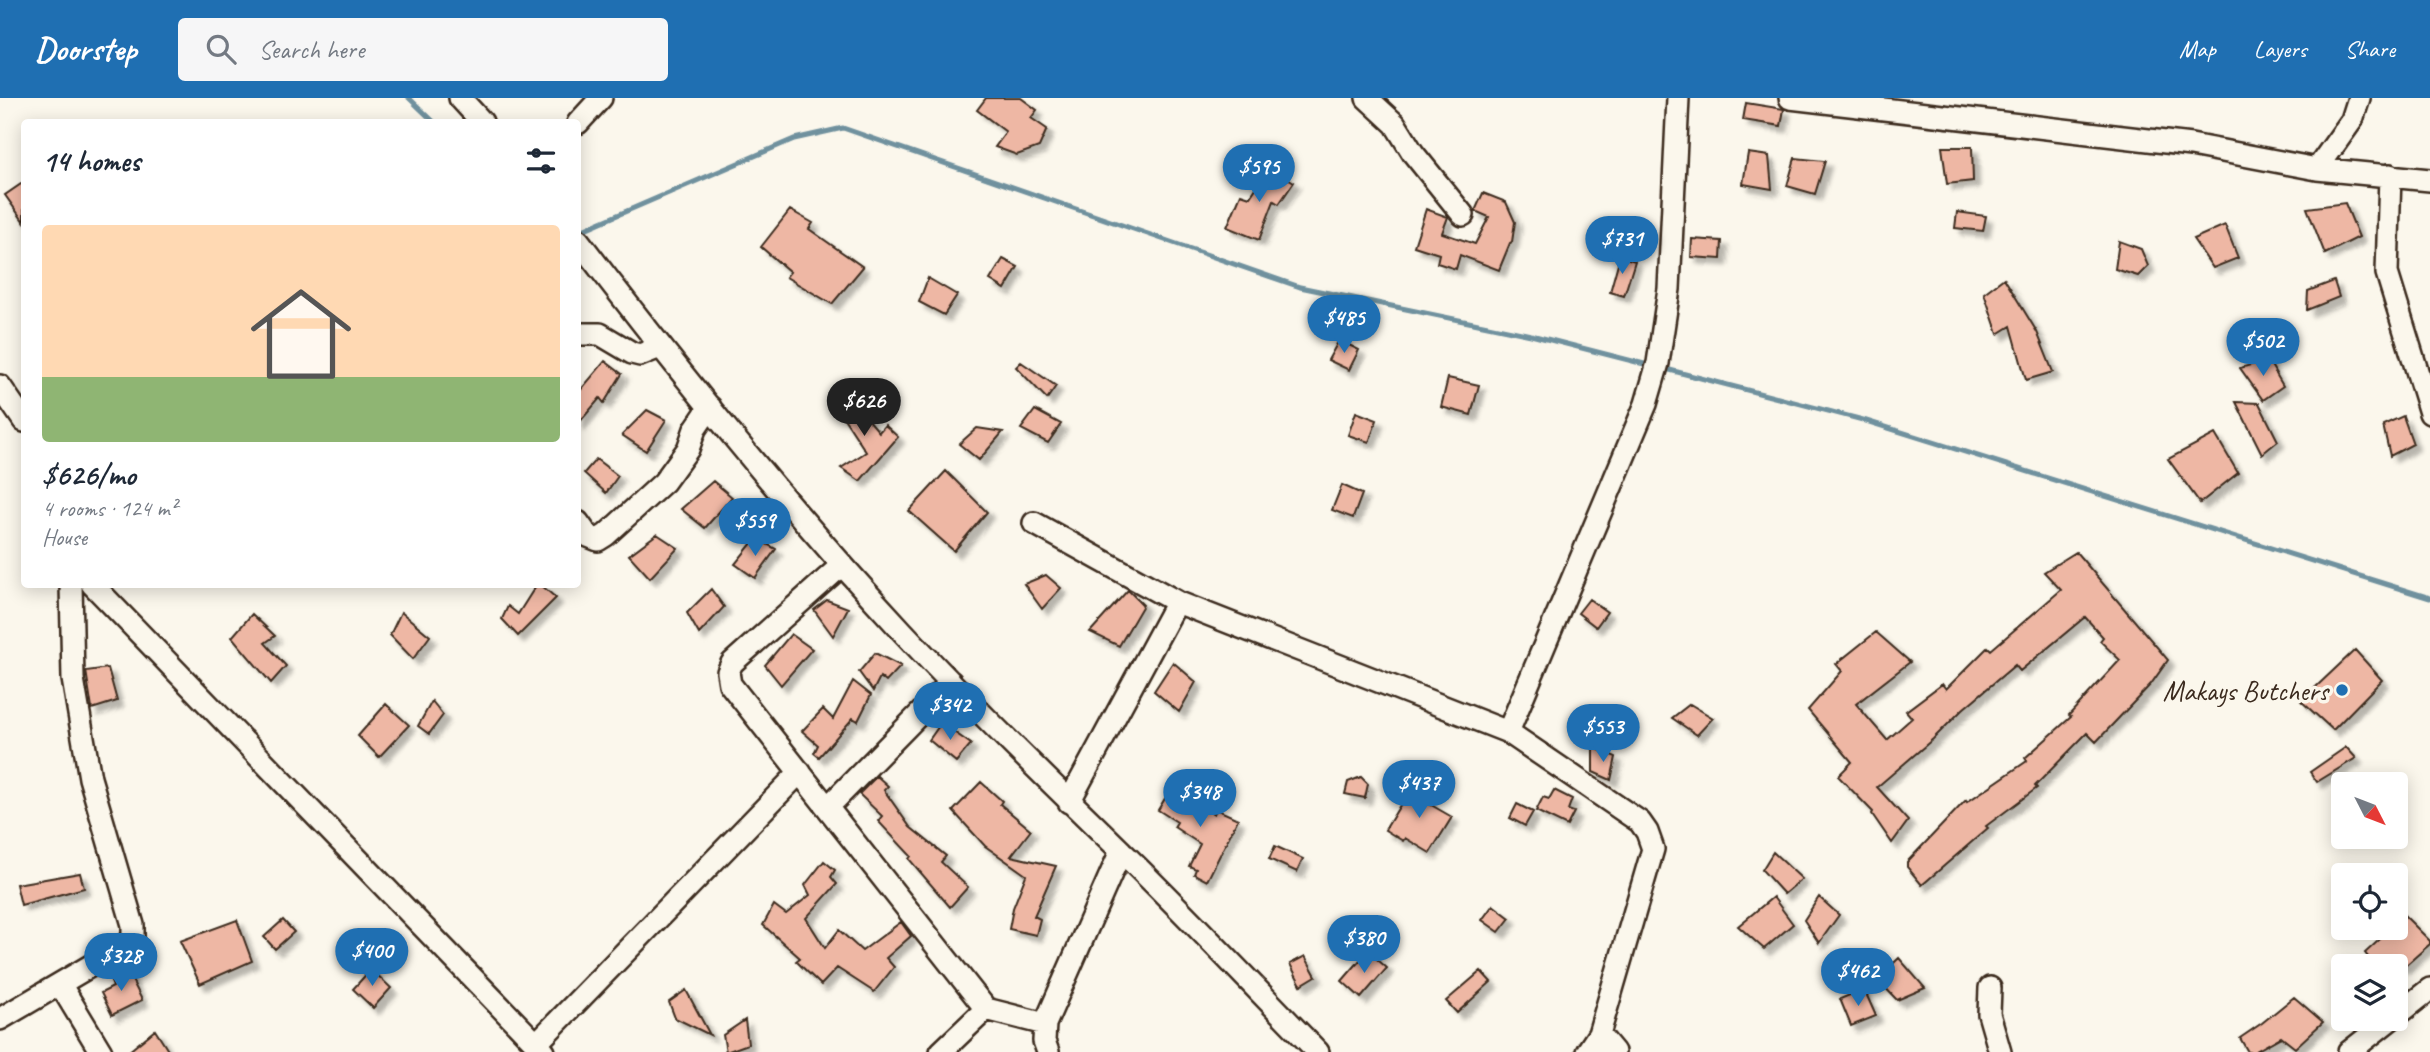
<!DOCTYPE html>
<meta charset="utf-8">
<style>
body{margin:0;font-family:Caveat,sans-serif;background:#f6f6f7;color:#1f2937;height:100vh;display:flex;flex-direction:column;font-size:26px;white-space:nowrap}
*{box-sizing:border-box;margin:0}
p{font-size:23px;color:#747a83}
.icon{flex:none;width:38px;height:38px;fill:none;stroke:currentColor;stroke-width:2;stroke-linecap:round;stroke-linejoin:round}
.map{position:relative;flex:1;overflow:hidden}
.details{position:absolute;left:21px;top:21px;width:560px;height:469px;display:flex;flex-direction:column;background:#fff;border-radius:7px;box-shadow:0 4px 18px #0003}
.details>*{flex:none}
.needle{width:46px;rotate:132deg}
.fabs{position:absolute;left:2331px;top:674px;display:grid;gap:14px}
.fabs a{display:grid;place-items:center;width:77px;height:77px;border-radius:7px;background:#fff;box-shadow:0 4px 18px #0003;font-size:35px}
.price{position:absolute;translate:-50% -60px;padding:0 16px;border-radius:24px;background:#1f6fb2;color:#fff;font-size:23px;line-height:46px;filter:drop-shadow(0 2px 4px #0008)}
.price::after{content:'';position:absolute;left:50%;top:42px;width:21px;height:16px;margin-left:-10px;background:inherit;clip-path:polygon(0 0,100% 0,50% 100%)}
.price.on{background:#222;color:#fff}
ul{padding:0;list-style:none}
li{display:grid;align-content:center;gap:14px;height:371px;padding:0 21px}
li+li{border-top:2px solid #e0e1e3}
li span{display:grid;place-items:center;height:217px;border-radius:7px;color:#555}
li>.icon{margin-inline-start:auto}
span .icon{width:126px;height:126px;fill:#fffc;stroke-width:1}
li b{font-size:30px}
h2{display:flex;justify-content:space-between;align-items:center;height:84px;padding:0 21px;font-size:30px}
header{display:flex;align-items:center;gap:42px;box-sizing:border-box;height:98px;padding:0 35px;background:#1f6fb2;color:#fff}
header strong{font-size:33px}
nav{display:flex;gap:38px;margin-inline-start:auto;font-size:24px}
.search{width:490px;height:63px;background:#f6f6f7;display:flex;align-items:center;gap:18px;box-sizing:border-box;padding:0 24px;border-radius:7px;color:#747a83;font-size:26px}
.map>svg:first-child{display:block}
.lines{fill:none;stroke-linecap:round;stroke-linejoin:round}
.stream{stroke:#6f919e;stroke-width:5}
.building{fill:#eeb7a4;stroke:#3b2a1e;stroke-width:2;filter:url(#shadow)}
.minor-casing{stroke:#3b2a1e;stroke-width:26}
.minor{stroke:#fbf7ec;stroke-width:21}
.poi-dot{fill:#1f6fb2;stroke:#fbf7ec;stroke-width:2.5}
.labels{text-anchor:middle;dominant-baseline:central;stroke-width:7;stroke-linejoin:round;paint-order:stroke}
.poi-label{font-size:28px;fill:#3b2a1e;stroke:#fbf7ec;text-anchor:end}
</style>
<header>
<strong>Doorstep</strong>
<div class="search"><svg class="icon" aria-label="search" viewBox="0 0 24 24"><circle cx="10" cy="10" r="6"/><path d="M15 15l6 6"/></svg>Search here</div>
<nav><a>Map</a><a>Layers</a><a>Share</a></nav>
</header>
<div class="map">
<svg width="2430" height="954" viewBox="0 0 2430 954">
<defs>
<filter id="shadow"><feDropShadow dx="6" dy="6" stdDeviation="2" flood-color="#0004"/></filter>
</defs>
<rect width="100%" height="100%" fill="#fbf7ec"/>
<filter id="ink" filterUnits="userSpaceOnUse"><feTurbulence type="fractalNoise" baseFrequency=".0143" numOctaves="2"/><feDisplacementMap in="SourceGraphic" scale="14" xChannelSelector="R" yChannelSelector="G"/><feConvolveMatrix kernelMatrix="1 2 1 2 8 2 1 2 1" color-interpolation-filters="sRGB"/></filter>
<g filter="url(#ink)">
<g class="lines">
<!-- stream -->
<path class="stream" d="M409,0L434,24
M578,134L794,41L843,30L1300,189L1531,237L1652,268
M1662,270L1863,322L2430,500"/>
</g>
<!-- building -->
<path class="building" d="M986,0H1021L1037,12L1031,20L1047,31L1039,49L1017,57L995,49L1006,34L977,12Z
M1746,5L1784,11L1781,28L1743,22Z
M1942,49H1972L1973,83L1947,86Z
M1748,55L1769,58L1772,91L1743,86Z
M1795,60L1825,63L1815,96L1787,88Z
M1270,69L1294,84L1279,106L1274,103L1259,142L1227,129L1241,96L1250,99Z
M24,84V124L5,97Z
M1483,95L1506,104L1515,124L1512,144L1510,145L1499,172L1460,157L1456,171L1437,165L1439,156L1414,148L1426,111L1448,119L1442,135L1475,146L1489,119L1475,113Z
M2345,105L2359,139L2325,156L2307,110Z
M790,112L813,125L809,131L863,169L832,206L786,179L790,174L761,149Z
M1957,114L1986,118L1983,133L1955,130Z
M2225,127L2238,160L2213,170L2193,141Z
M1692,141L1722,143L1721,161L1691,159Z
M2119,143L2141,151L2148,168L2138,178L2115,171Z
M1620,158L1635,163L1624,198L1610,194Z
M1003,161L1018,169L1005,191L990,182Z
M928,180L957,197L944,217L919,204Z
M2004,180L2037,234L2053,274L2026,282L2011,228L1998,236L1984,195Z
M2334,183L2339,199L2307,212L2308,193Z
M1339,242L1359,252L1349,272L1328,262Z
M2268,262L2283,288L2263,302L2240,270Z
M605,263L622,276L604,305L600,300L578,326V295Z
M1021,264L1056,288L1047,301L1016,269Z
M1448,280L1479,287L1471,317L1441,309Z
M846,295L879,334L885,327L898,339L860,383L841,370L866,354L834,305Z
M2236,304L2259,305L2278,343L2262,356Z
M647,312L666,322L646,353L622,337Z
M1035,312L1061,326L1048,345L1021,331Z
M1356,314L1377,322L1369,344L1348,337Z
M2403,318L2413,346L2390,358L2383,327Z
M977,330L1003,334L979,362L959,346Z
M2215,336L2238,375L2200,405L2168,361Z
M596,361L618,378L606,395L584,375Z
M946,373L987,414L954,453L909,413Z
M713,383L732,399L705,430L681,411Z
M1342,387L1362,396L1353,420L1332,412Z
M657,436L678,450L650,480L629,457Z
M756,440L776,451L755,480L735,466Z
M2076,454L2168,562L2151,586L2096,644L2087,635L2035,688L2037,690L1986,728L1988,730L1922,787L1907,769V764L1966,702L1967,704L2027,663L2025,660L2071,619L2069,617L2120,562L2100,543L2103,539L2085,519L2020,573L2015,567L1963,611L1933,641L1877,689L1908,723L1892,745L1872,716L1873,714L1838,678L1852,664L1808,612L1842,573L1836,566L1876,534L1910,564L1856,606L1887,642L1912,620L1906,613L1942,586L1946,591L1988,549L1991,552L2061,492L2044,474Z
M1046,477L1061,490L1042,511L1024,486Z
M537,486H540L556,500L518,538L502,521L508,508L518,516Z
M711,491L724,509L699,536L687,515Z
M1128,492L1143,507L1119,548L1090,534Z
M1589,501L1607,514L1596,529L1578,515Z
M827,502L848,510L833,538L814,512Z
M401,514L430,538L413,561L390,537Z
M252,516L275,538L265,545L286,568L271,585L232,539Z
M791,536L812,551L781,587L765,567Z
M2355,552L2382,582L2333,632L2301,603Z
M875,555L901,568L886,584L880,579L873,593L859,574Z
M1173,564L1196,584L1179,614L1154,593Z
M108,570L117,603L92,611L86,573Z
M853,583L871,597L858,623L853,620L819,659L814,655L818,647L802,633L823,611L833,621Z
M432,603L443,617L429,636L418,628Z
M386,606L409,627L379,659L358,638Z
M1690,606L1713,620L1697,637L1672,620Z
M941,625L971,646L956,664L929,642Z
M1593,649L1616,659L1611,682L1593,674Z
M2346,649L2356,660L2317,684L2310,674Z
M877,678L888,688L884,692L910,729L946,758L941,764L968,789L950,809L909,761L911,758L878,723L882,718L859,696Z
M1361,679L1368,686L1365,700L1345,696L1348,684Z
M981,684L1002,703L1000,706L1031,732L1011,758L1056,768L1034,818L1040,821L1036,837L1009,831L1013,810L1026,777L985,748L953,713Z
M1418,685L1432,694L1426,704L1452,719L1430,755L1405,740L1403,743L1385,732L1405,699L1408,701Z
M1172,689L1214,716L1216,711L1238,721L1207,783L1194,776L1196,771L1189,768L1200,746L1174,729L1177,724L1158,712Z
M1554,692L1572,701L1568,712L1574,714L1567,728L1536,713L1543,699L1549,701Z
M1517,706L1533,714L1525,728L1510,720Z
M1275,748L1303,761L1297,774L1269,761Z
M1773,754L1802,781L1784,796L1762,772Z
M824,763L835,772L831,779L837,786L806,820L825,850L839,832L862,853L901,824L911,838L886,860L894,869L874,894L837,870L821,887L796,863L800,860L763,827L774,807L786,816L810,797L805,787Z
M80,775L84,790L21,807L16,786Z
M1773,799L1793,826L1764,851L1738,828Z
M1819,799L1839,817L1819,845L1804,822Z
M1493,807L1510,820L1499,834L1482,822Z
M2404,817L2430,843V846L2405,868H2375L2365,855L2392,830H2396V826Z
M237,822L252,863L200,886L180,843Z
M283,822L294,834L275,851L264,839Z
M1368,853L1387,870L1361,900L1342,883Z
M1305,858L1316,878L1301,887L1290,866Z
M1899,860L1925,890L1897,902L1877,881Z
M371,871L391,890L373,910L353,891Z
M127,872L142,902L112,917L101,895L113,889L110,881Z
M1481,873L1491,884L1457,915L1446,903Z
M1864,891L1876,918L1851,928L1840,901Z
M686,892L710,937L675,920L669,904Z
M2294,899L2323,924L2295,950L2281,939L2254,954H2248L2240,940L2262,925Z
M745,922L748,946L726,954L723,937Z
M155,932L169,954H128Z"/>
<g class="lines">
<!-- minor casing -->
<g class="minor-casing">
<path id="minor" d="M460,0L482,24
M1367,0L1395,26L1413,55L1463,117
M1790,0L2191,47L2317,71L2430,82
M578,25L601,0
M2317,71L2352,22L2359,0
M2390,77L2387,175L2430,315
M578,142C681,276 787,409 902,533C973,609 1047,681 1121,753C1188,818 1252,887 1318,954
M578,236H600L632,255L640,257L660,249
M0,288L24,323
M578,424L588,438L598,442L606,437L664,384L688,351L695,331L710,309
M1034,425L1177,504L1508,634L1640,724L1647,734L1653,751L1599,936L1587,954
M842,467L732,565L728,574L730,586L986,911L1045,926
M92,486L544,954
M1508,634L1646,306L1658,265L1669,191L1678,0
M1069,704L1177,504
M828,709L951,584
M60,886L101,954
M1990,890L1989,916L2000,954
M2396,918L2430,891
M0,921L126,847L133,840V827L90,680L73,581L71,486
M1599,936L1614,954
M537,945L800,674
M941,954L986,911
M1048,954L1044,943L1045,926L1121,753
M2349,954L2392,920"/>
</g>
<!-- minor -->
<use href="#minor" class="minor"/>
</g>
</g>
<!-- markers -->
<circle class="poi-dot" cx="2342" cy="592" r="7"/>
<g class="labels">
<!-- poi labels -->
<g class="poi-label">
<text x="2328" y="592">Makays Butchers</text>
</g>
</g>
</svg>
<div class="fabs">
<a><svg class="needle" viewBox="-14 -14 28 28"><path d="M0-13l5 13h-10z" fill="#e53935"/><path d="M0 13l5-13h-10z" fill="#747a83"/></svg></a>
<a><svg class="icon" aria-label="locate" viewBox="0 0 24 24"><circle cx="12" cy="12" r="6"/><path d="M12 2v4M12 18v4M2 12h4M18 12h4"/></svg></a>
<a><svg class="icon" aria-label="layers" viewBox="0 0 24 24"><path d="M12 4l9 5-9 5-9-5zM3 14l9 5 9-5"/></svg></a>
</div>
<b class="price" style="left:1259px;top:106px">$595</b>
<b class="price" style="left:1622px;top:178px">$731</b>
<b class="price" style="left:1344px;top:257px">$485</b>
<b class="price" style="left:2263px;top:280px">$502</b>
<b class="price on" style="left:864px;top:340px">$626</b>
<b class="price" style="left:755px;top:460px">$559</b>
<b class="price" style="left:950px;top:644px">$342</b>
<b class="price" style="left:1603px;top:666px">$553</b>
<b class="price" style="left:1419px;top:722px">$437</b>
<b class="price" style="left:1200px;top:731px">$348</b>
<b class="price" style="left:1364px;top:877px">$380</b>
<b class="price" style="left:372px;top:890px">$400</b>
<b class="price" style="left:121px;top:895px">$328</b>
<b class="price" style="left:1858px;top:910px">$462</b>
<section class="details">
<h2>14 homes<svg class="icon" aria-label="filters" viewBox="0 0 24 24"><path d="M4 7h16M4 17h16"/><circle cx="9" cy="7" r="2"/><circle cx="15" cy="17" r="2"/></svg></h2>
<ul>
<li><span style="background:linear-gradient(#ffd9b3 70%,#8fb573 0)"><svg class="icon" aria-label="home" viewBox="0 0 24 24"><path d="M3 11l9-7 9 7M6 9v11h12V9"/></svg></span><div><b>$626/mo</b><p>4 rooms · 124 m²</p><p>House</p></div></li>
</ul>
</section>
</div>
